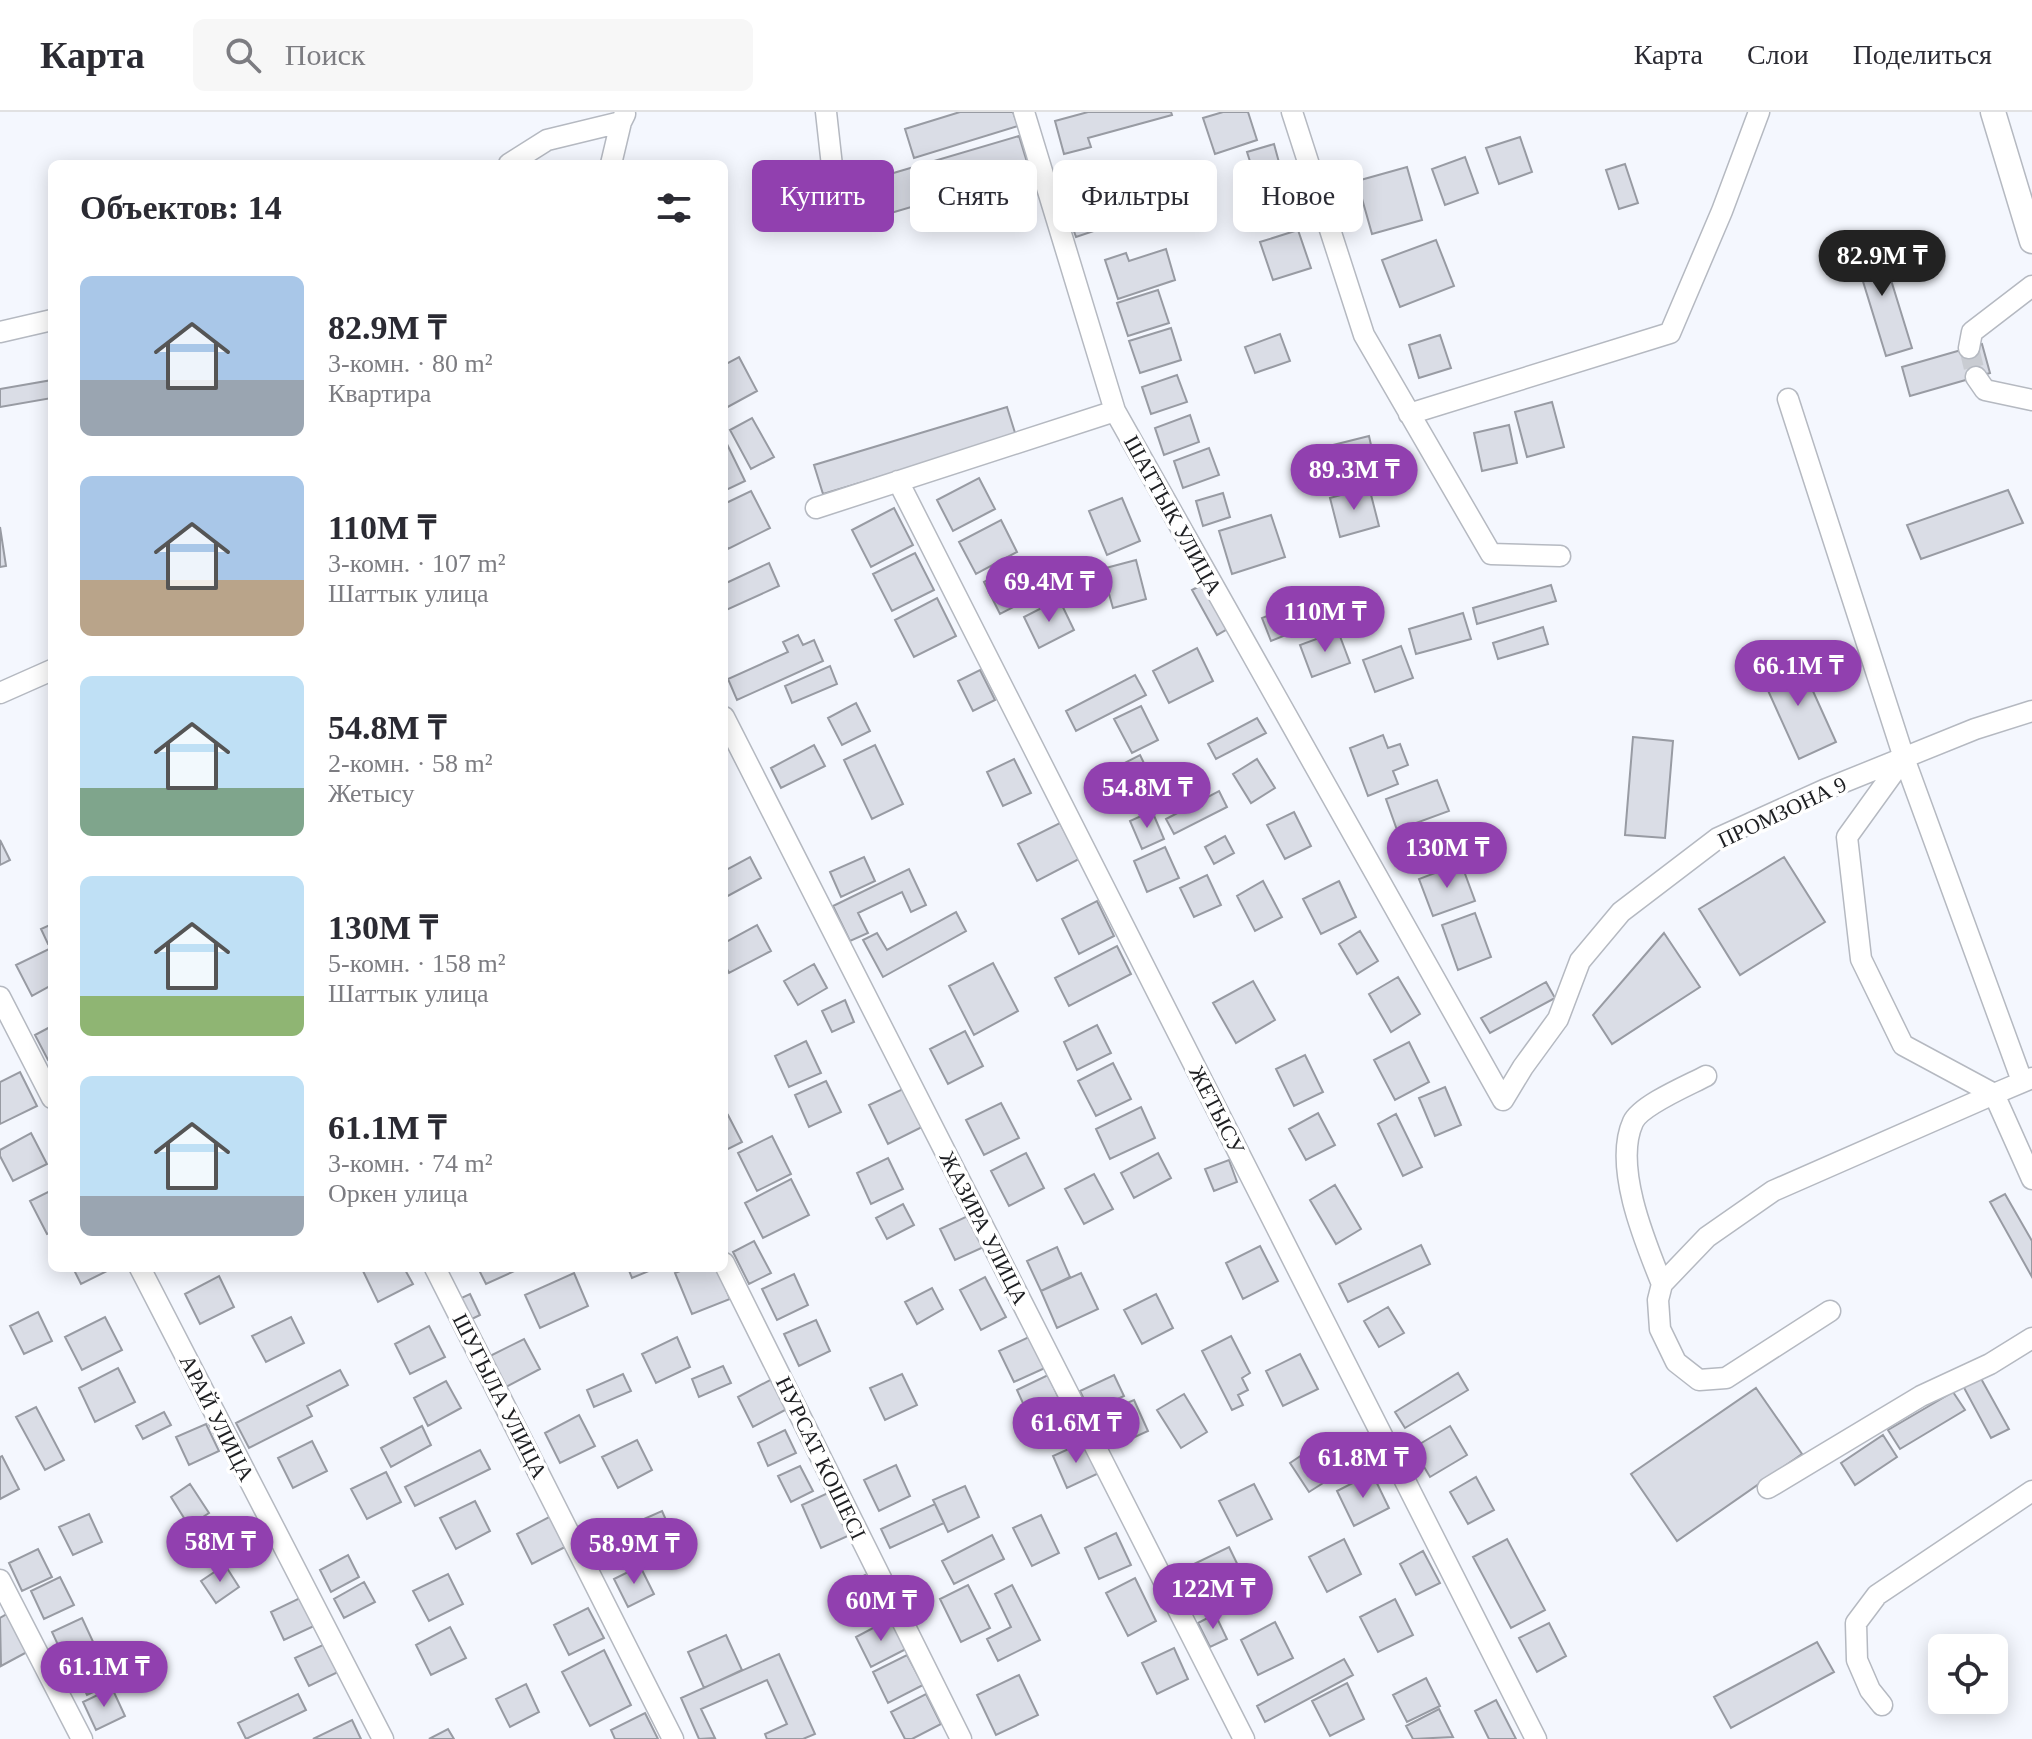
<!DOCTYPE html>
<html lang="ru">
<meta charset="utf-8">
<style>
body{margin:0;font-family:Georgia,serif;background:#f7f7f7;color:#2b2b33;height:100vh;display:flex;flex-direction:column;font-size:30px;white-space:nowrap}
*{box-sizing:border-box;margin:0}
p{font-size:26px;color:#7c7c81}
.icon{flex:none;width:44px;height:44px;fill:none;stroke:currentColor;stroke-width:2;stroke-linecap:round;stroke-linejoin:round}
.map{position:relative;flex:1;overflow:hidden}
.details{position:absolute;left:48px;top:48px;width:680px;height:1112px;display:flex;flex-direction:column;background:#fff;border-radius:12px;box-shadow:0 4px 20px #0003}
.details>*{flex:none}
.guide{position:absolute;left:752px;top:48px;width:760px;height:72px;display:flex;gap:16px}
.controls{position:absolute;left:1928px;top:1522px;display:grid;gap:16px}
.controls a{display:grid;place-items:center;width:80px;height:80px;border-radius:12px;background:#fff;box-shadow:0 4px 20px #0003;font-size:40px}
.price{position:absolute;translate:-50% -68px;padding:0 18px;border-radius:28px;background:#9140af;color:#fff;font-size:26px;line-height:52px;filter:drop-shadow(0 2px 4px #0008)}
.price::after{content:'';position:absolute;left:50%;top:48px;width:24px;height:18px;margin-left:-12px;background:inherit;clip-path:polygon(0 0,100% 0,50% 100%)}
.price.selected{background:#222;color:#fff}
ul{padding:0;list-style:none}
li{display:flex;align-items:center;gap:24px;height:200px;padding:0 32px}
li span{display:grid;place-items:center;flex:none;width:224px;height:160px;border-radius:12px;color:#555}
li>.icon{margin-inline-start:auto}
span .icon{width:96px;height:96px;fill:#fffc;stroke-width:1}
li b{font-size:34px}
h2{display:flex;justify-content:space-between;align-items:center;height:96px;padding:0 32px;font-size:34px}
.tag{padding:0 28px;border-radius:12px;background:#fff;box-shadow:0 4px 20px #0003;font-size:28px;line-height:72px}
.tag.selected{background:#9140af;color:#fff}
header{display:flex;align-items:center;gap:48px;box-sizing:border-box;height:112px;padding:0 40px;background:#fff;border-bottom:2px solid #e1e1e2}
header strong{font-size:38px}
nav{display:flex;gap:44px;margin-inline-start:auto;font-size:28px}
.search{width:560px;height:72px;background:#f7f7f7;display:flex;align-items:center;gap:20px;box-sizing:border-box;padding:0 28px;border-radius:12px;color:#7c7c81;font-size:30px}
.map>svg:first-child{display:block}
.building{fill:#dadde6;stroke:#989ba3;stroke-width:2}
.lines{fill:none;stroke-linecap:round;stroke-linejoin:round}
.minor-tunnel{stroke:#c9ccd2;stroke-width:20;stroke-dasharray:20 10;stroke-linecap:butt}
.minor-casing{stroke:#b5b9c1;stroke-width:23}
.major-casing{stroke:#b5b9c1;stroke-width:27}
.minor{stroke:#fff;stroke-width:20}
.major{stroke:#fff;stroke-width:24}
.labels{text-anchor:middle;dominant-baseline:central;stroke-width:7;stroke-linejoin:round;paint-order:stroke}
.street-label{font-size:22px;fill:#1e1f22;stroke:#fff}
</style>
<header>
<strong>Карта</strong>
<div class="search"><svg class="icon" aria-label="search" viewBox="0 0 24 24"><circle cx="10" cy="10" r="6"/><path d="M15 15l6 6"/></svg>Поиск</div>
<nav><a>Карта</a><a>Слои</a><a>Поделиться</a></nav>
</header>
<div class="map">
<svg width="2032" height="1627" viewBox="0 0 2032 1627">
<rect width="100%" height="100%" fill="#f4f7fe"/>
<!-- building -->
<path class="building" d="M960,0H1013L1018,14L914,46L905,17Z
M1088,0H1171L1172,3L1088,26L1091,35L1064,42L1055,9Z
M1223,0H1248L1257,28L1215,42L1203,6Z
M1019,24L1030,60L874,106L863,70Z
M1520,25L1532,60L1499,72L1486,36Z
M1274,32L1280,54L1254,62L1247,40Z
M1465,45L1478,81L1445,93L1432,57Z
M1116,50L1122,70L1073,87L1066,67Z
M1625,52L1638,91L1619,97L1606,58Z
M1280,54L1287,75L1260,83L1254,62Z
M1407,55L1422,108L1372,122L1357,69Z
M1131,83L1138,104L1076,125L1069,105Z
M1298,118L1311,156L1273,168L1260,130Z
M1436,128L1454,174L1400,195L1382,148Z
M1879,129L1912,236L1886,244L1853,137Z
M1166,137L1175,168L1118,187L1105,148L1126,141L1129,149Z
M1158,178L1169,211L1128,224L1117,191Z
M1171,216L1181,248L1140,261L1129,229Z
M1280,222L1290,249L1255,261L1245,235Z
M1440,223L1451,256L1419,266L1409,233Z
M1982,232L1990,261L1910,284L1902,255Z
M739,245L757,279L724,297V253Z
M1177,263L1187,290L1151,302L1142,275Z
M52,268V286L0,295V277Z
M1552,290L1564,335L1527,345L1515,300Z
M1007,295L1016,324L823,382L814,353Z
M1190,303L1199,330L1164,343L1155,316Z
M752,306L774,345L751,357L730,318Z
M1509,313L1517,351L1482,359L1474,321Z
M1369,324L1378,365L1314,381L1305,340Z
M724,326L745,369L724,379Z
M1209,336L1219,363L1183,376L1174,349Z
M979,366L995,397L953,419L937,388Z
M1369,375L1379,414L1340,425L1330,386Z
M2008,378L2023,411L1921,447L1907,413Z
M751,379L770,416L728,437L724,429V392Z
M1223,381L1230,405L1203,414L1196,389Z
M1122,386L1140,429L1107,443L1089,399Z
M894,396L913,433L871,455L852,418Z
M1271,403L1285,445L1232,462L1219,419Z
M1001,408L1017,440L976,462L959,430Z
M0,415L6,454L0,455Z
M915,441L934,478L892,499L873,462Z
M1026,448L1042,480L1000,502L984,470Z
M1136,448L1146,487L1113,496L1102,457Z
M769,451L779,474L724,499V472Z
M1205,471L1229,516L1217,523L1192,478Z
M1551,473L1556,489L1477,512L1473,496Z
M937,486L956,524L914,545L895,508Z
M1059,487L1074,518L1039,536L1024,505Z
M1287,496L1296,519L1271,529L1262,506Z
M1463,501L1471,527L1416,542L1409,517Z
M1543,515L1548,532L1498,547L1493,531Z
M1338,519L1350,551L1312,565L1300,533Z
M798,523L803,533L814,528L823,549L737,588L728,567L788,540L783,530Z
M1401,534L1413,566L1375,580L1363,548Z
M1197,536L1213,569L1169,591L1153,559Z
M1798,546L1836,630L1799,647L1761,563Z
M830,554L837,572L792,591L785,574Z
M980,558L995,588L973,599L958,569Z
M1135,563L1146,583L1076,619L1066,599Z
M856,591L870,619L842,633L828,606Z
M1141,594L1158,628L1132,641L1114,607Z
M1257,606L1266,621L1216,647L1208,632Z
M1383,623L1388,636L1400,632L1408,653L1393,659L1398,672L1368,684L1350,636Z
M1633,625L1673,629L1665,726L1625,723Z
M814,633L825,654L781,676L771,656Z
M875,633L903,692L872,707L844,648Z
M1140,643L1157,678L1131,691L1113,657Z
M1014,647L1031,681L1003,694L987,660Z
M1257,647L1275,676L1251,691L1233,662Z
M1437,668L1449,699L1397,718L1386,687Z
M1219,679L1227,695L1174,722L1166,707Z
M1152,699L1164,727L1142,737L1130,709Z
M1294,700L1311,734L1285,747L1267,713Z
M1060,711L1079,747L1037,769L1018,732Z
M1433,722L1441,746L1405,758L1397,735Z
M1225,724L1234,741L1214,752L1205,735Z
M0,728L10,748L0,753Z
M1165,735L1179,766L1147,780L1134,749Z
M750,745L761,766L724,786V759Z
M864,745L875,769L841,785L830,760Z
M1784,745L1825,810L1740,863L1699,797Z
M1461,751L1475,789L1433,804L1419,767Z
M909,757L926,793L911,800L902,780L858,801L868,821L850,829L833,794Z
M1207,763L1221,793L1194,805L1180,776Z
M1263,769L1282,805L1255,819L1237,784Z
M1339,769L1356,805L1321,822L1303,787Z
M1097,789L1114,824L1079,842L1062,807Z
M956,800L966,819L883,865L863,828L877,821L887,838Z
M1475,801L1491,845L1458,858L1442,813Z
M52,812V830L48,832L41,817Z
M757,813L771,839L729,861L724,851V831Z
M1360,819L1378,849L1357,862L1339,832Z
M1664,821L1700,875L1612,932L1593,903Z
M1117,834L1131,862L1069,894L1055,866Z
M51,836L52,873L32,884L16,853Z
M993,851L1018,899L974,923L949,874Z
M814,852L827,876L798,893L784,869Z
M1398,865L1420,902L1391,920L1369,882Z
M1253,869L1275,908L1236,931L1213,891Z
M1546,870L1555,886L1490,921L1481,906Z
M845,888L854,910L832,920L822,899Z
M1097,913L1111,941L1077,958L1064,930Z
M52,914V946L48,948L35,923Z
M965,919L983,954L948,972L930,937Z
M806,929L821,961L789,975L775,944Z
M1409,930L1429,970L1395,988L1374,948Z
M1305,943L1323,980L1294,994L1276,957Z
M1113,951L1131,987L1096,1004L1078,969Z
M20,960L37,994L0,1012V970Z
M826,969L841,1000L809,1015L795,983Z
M1445,975L1461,1013L1435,1024L1419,986Z
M903,977L922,1015L888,1032L869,993Z
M1001,991L1019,1026L984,1043L966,1008Z
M1141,995L1155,1026L1110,1047L1096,1017Z
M1318,1001L1335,1033L1306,1048L1289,1017Z
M1396,1002L1422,1055L1403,1064L1378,1012Z
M728,1003L742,1030L724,1039V1006Z
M31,1021L47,1052L13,1069L0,1044V1038Z
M772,1024L791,1062L757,1079L738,1041Z
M1026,1041L1044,1076L1009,1094L991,1059Z
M1158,1041L1171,1066L1134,1086L1121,1061Z
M888,1046L903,1077L871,1092L857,1061Z
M1229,1048L1237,1070L1214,1079L1205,1057Z
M1094,1062L1113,1097L1084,1112L1065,1077Z
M791,1067L809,1103L763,1126L745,1091Z
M1335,1073L1361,1117L1336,1132L1310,1088Z
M52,1078V1120L47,1122L30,1089Z
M2005,1082L2032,1129V1165L1990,1090Z
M903,1092L914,1113L887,1127L876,1106Z
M972,1102L986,1134L955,1148L940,1117Z
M754,1129L771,1161L749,1172L733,1140Z
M1421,1133L1430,1152L1348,1190L1339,1172Z
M1260,1134L1278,1169L1243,1187L1226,1151Z
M1057,1135L1070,1165L1041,1179L1027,1149Z
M73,1156H113L81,1172Z
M370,1156H404L413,1172L378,1190L363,1159Z
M478,1156H521L486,1172Z
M628,1156H656L632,1166Z
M688,1156H717L730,1187L692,1202L675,1161Z
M574,1161L588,1194L540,1216L525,1183Z
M1081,1161L1098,1197L1057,1216L1041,1179Z
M794,1162L808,1193L777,1208L762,1177Z
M219,1164L234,1195L200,1212L185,1182Z
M985,1165L1006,1205L981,1218L960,1178Z
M932,1176L943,1197L917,1212L905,1190Z
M470,1182L480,1203L468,1209L457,1188Z
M1156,1182L1173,1216L1142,1232L1124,1198Z
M1388,1195L1404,1221L1379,1235L1364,1209Z
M38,1200L52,1229L24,1242L10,1214Z
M105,1205L122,1238L82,1258L65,1225Z
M291,1205L304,1231L266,1250L252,1224Z
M816,1208L830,1239L799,1254L784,1222Z
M429,1214L445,1245L410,1262L395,1232Z
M1031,1224L1045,1256L1014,1270L999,1239Z
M1231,1224L1250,1261L1242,1266L1248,1278L1238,1283L1243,1293L1232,1298L1202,1239Z
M677,1225L690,1255L656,1271L642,1242Z
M524,1227L540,1257L506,1275L490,1244Z
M1300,1242L1318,1277L1283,1294L1266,1259Z
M723,1254L731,1271L699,1285L692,1267Z
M118,1256L135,1290L95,1310L79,1276Z
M340,1258L348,1273L307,1294L312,1304L249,1336L236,1311Z
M1458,1261L1468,1278L1405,1316L1395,1300Z
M623,1262L631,1279L594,1295L587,1278Z
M902,1262L917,1293L885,1308L870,1276Z
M1048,1263L1063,1295L1031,1309L1017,1278Z
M1114,1263L1124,1284L1090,1300L1080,1279Z
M1979,1263L2009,1317L1991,1326L1962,1272Z
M772,1267L787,1297L753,1315L738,1285Z
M446,1269L461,1296L428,1314L414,1286Z
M1756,1276L1802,1342L1677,1429L1631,1362Z
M1953,1280L1965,1298L1900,1337L1888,1318Z
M1184,1282L1207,1320L1181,1336L1157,1298Z
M1134,1288L1148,1319L1124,1330L1110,1298Z
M36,1295L64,1348L45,1358L16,1305Z
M164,1300L171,1313L143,1327L136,1314Z
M579,1303L595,1334L560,1351L545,1321Z
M206,1312L219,1339L189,1353L176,1325Z
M422,1314L431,1333L391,1355L381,1336Z
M1450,1314L1467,1343L1430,1365L1413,1336Z
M785,1318L796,1341L768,1354L758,1331Z
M1883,1323L1897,1345L1855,1373L1841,1351Z
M637,1328L652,1358L618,1376L602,1345Z
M312,1329L327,1359L293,1376L278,1346Z
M1323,1329L1342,1359L1309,1380L1290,1351Z
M1084,1330L1099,1361L1067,1376L1053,1344Z
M480,1338L490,1357L415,1394L405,1375Z
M2,1344L19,1377L0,1387V1345Z
M896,1353L910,1384L879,1399L864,1368Z
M800,1354L813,1379L791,1390L778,1364Z
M386,1360L401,1390L367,1407L351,1377Z
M1372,1361L1389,1396L1354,1414L1337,1379Z
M1476,1365L1494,1398L1468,1412L1450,1380Z
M190,1372L209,1401L189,1414L171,1385Z
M1254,1372L1272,1407L1237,1424L1219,1389Z
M965,1374L979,1405L948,1420L933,1388Z
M830,1380L850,1423L821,1436L802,1393Z
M475,1389L490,1419L456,1437L440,1406Z
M935,1392L944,1411L890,1436L881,1417Z
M662,1399L674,1426L649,1437L637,1410Z
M89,1402L102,1430L73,1443L59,1415Z
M1041,1403L1059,1441L1032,1454L1013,1416Z
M551,1404L567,1434L532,1452L517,1422Z
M1116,1421L1131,1453L1099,1467L1085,1436Z
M992,1423L1004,1447L954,1472L942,1449Z
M1344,1427L1361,1462L1327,1480L1309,1445Z
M1507,1427L1545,1498L1511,1516L1473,1445Z
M1229,1435L1246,1470L1211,1487L1194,1452Z
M38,1437L52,1465L22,1479L9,1451Z
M1423,1439L1440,1471L1416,1483L1400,1452Z
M348,1443L359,1465L331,1480L320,1458Z
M225,1453L239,1475L216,1491L201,1469Z
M640,1454L654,1482L628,1495L614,1467Z
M448,1462L463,1492L429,1509L413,1479Z
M865,1463L880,1494L846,1511L830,1481Z
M60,1465L74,1493L44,1507L31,1479Z
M1135,1466L1156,1509L1128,1524L1106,1481Z
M364,1470L375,1490L344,1506L334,1487Z
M968,1473L990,1516L961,1530L940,1487Z
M1012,1473L1040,1528L998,1549L987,1527L1011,1515L995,1482Z
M300,1486L314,1514L284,1528L271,1500Z
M1395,1487L1413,1523L1378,1540L1360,1505Z
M588,1496L604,1526L569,1543L554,1513Z
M7,1502L27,1540L1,1554L0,1506Z
M1215,1502L1227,1527L1210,1535L1198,1511Z
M82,1506L95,1534L65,1548L52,1520Z
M890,1507L906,1537L871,1555L856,1525Z
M1275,1510L1293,1546L1258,1563L1241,1528Z
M1549,1511L1566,1544L1537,1560L1519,1526Z
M450,1515L466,1546L431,1563L416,1533Z
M726,1523L742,1558L704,1576L688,1540Z
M1817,1530L1834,1560L1731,1616L1714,1585Z
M325,1532L338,1560L309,1574L295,1546Z
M1174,1536L1188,1567L1157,1582L1142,1551Z
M604,1538L631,1593L590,1614L562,1560Z
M104,1541L117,1569L87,1583L74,1555Z
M779,1542L815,1622L803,1627H767L765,1622L787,1612L767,1568L701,1597L715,1626L699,1627L681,1586Z
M907,1543L923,1573L888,1591L873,1560Z
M1344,1547L1353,1563L1265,1610L1257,1594Z
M1019,1563L1038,1603L996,1623L977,1583Z
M1426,1566L1440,1594L1407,1610L1393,1583Z
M1347,1571L1364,1607L1330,1624L1312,1589Z
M526,1572L539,1600L510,1615L496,1587Z
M112,1576L125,1604L96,1618L83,1590Z
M298,1582L306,1598L246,1627L238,1611Z
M926,1582L941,1612L912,1627H905L891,1600Z
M1496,1588L1516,1627H1489L1475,1599Z
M1439,1597L1453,1625L1413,1627L1406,1614Z
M645,1601L658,1627H615L611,1618Z
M352,1608L361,1627H313Z
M448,1617L454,1627H429Z"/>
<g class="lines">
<!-- minor-tunnel -->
<path class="minor-tunnel" d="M1969,236L1976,265"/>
<!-- minor casing -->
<g class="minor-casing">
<path id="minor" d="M826,0L832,54
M1024,0L1115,299L1503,988L1523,955L1558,907L1580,849L1621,800L1718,726L1824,678L1975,617L2032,599
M1292,0L1364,223L1491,442L1560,444
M509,52L547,28L621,10
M611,52L621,10L625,2
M0,220L52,208
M1969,236L1972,220L2032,174
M1976,265L1985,278L2032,288
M1788,287L1904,646L2022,969
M1409,302L1670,221L1722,99L1759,0
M898,369L1536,1627
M816,396L1115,299
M0,581L52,558
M724,605L1244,1627
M1904,646L1847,725L1861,847L1903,933L1994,982L2032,966
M0,885L52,986
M724,1151L961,1627
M140,1156L383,1627
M435,1156L673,1627
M1662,1172C1645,1130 1613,1054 1633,1010C1641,993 1689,973 1706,964
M1830,1199L1726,1266L1699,1268L1676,1250L1660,1217L1658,1188L1662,1172L1707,1125L1773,1079L1994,982L2032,1067
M1768,1376L1921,1284L1990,1252L2032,1226
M0,1468L82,1627
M1882,1593L1870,1578L1857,1548L1856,1511L1877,1483L2032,1379"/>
</g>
<!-- major casing -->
<g class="major-casing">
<path id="major" d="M1993,0L2032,129"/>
</g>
<!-- minor -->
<use href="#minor" class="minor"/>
<!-- major -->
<use href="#major" class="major"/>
</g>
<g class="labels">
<!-- street labels -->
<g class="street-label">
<text transform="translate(1173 403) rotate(61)">ШАТТЫК УЛИЦА</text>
<text transform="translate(1782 700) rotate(-25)">ПРОМЗОНА 9</text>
<text transform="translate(1217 998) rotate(63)">ЖЕТЫСУ</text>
<text transform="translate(984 1116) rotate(63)">ЖАЗИРА УЛИЦА</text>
<text transform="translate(500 1284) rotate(63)">ШУГЫЛА УЛИЦА</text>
<text transform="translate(217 1306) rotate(63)">АРАЙ УЛИЦА</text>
<text transform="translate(821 1346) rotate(64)">НУРСАТ КОШЕСI</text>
</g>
</g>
</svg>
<div class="controls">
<a><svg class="icon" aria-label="locate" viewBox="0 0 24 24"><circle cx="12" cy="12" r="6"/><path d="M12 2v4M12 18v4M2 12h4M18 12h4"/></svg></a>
</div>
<b class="price selected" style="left:1882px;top:186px">82.9M ₸</b>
<b class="price" style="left:1354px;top:400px">89.3M ₸</b>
<b class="price" style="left:1049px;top:512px">69.4M ₸</b>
<b class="price" style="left:1325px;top:542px">110M ₸</b>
<b class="price" style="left:1798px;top:596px">66.1M ₸</b>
<b class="price" style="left:1147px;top:718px">54.8M ₸</b>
<b class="price" style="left:1447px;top:778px">130M ₸</b>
<b class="price" style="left:1076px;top:1353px">61.6M ₸</b>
<b class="price" style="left:1363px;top:1388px">61.8M ₸</b>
<b class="price" style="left:220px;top:1472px">58M ₸</b>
<b class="price" style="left:634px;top:1474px">58.9M ₸</b>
<b class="price" style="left:1213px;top:1519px">122M ₸</b>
<b class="price" style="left:881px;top:1531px">60M ₸</b>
<b class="price" style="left:104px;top:1597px">61.1M ₸</b>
<div class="guide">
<a class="tag selected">Купить</a>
<a class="tag">Снять</a>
<a class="tag">Фильтры</a>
<a class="tag">Новое</a>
</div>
<section class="details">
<h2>Объектов: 14<svg class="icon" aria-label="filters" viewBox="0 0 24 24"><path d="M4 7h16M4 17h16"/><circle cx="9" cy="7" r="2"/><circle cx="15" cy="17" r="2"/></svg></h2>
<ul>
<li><span style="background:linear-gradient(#a9c7e8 65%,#9aa5b1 0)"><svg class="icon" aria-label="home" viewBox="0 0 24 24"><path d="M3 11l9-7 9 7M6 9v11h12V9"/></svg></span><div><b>82.9M ₸</b><p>3-комн. · 80 m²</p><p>Квартира</p></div></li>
<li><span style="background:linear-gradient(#a9c7e8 65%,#b9a48a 0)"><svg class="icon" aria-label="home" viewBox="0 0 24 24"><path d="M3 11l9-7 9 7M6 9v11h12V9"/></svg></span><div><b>110M ₸</b><p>3-комн. · 107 m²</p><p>Шаттык улица</p></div></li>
<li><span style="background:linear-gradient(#bfe0f5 70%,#7fa58c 0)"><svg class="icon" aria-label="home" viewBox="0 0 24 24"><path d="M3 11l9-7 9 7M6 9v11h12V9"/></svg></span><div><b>54.8M ₸</b><p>2-комн. · 58 m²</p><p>Жетысу</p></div></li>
<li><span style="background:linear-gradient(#bfe0f5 75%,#8fb573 0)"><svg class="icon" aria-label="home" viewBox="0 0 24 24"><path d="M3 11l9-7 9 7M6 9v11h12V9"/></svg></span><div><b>130M ₸</b><p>5-комн. · 158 m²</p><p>Шаттык улица</p></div></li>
<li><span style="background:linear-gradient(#bfe0f5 75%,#9aa5b1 0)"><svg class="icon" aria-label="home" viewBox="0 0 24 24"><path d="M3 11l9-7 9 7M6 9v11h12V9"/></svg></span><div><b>61.1M ₸</b><p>3-комн. · 74 m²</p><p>Оркен улица</p></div></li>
</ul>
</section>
</div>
